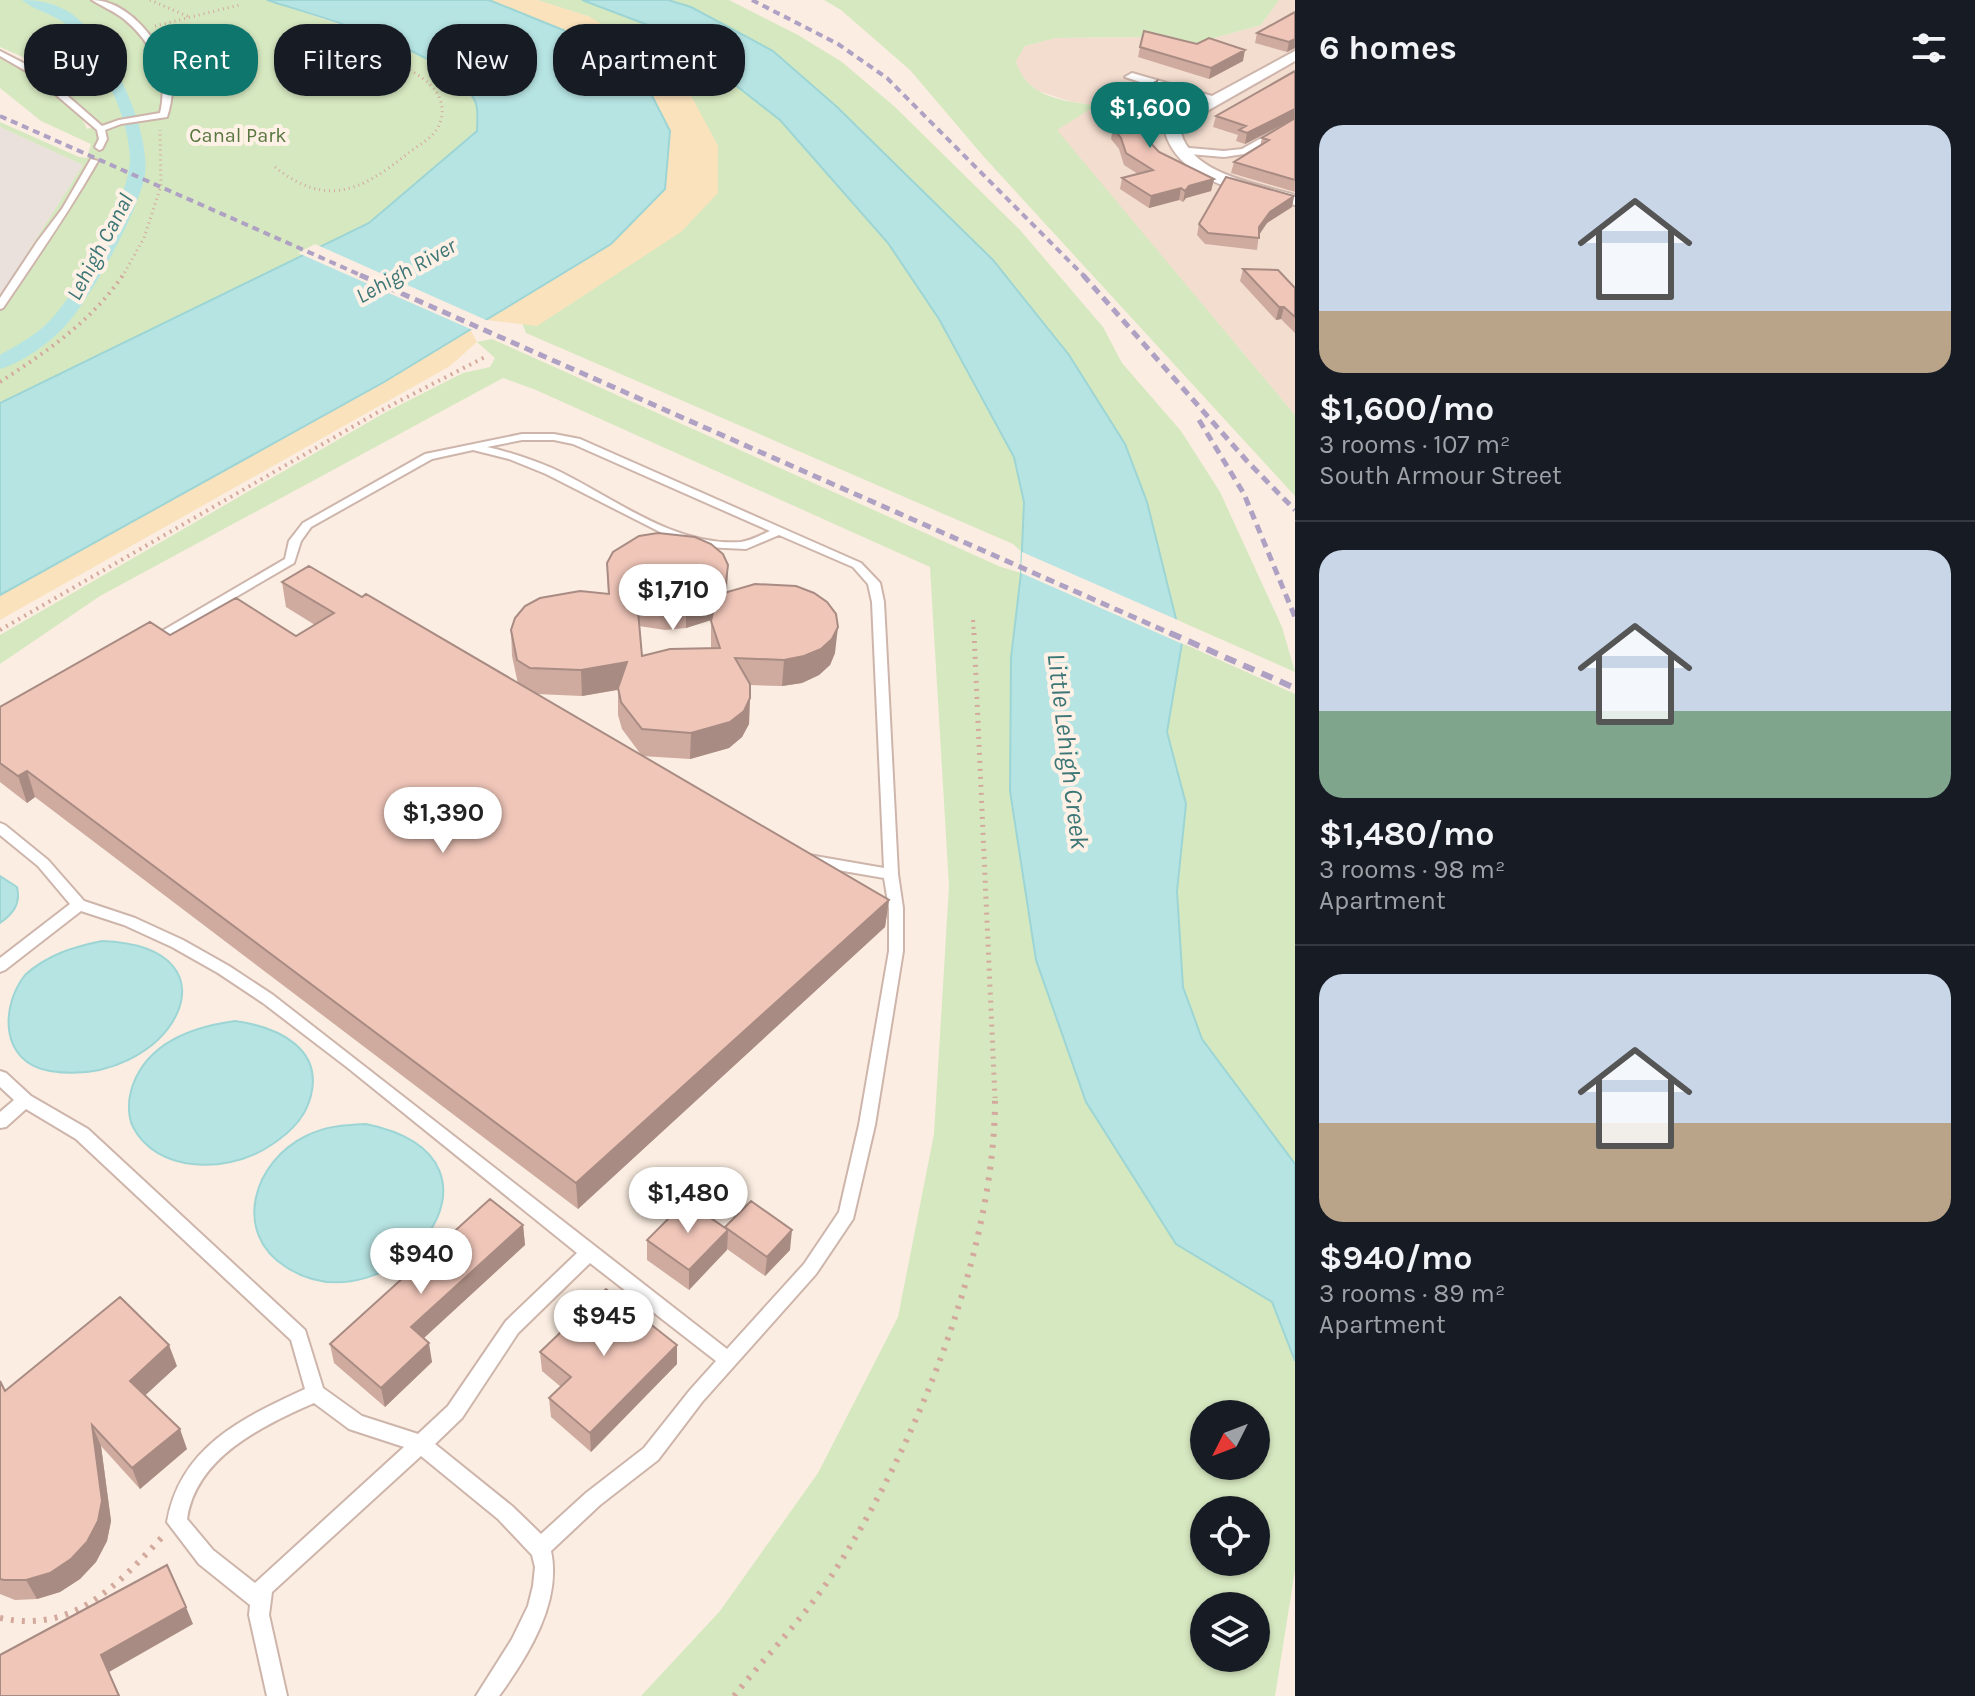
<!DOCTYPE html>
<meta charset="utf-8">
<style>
body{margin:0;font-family:Karla,sans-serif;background:#242831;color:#f1f3f6;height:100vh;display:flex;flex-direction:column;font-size:30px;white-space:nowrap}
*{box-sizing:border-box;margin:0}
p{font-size:26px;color:#9ea1a6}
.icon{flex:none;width:44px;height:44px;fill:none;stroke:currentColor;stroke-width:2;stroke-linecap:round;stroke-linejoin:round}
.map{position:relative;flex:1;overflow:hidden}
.side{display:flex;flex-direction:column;background:#171b24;width:680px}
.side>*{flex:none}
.hud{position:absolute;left:24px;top:24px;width:760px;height:72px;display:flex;gap:16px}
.needle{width:52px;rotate:228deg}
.fabs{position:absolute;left:1190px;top:1400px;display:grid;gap:16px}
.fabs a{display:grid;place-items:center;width:80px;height:80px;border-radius:50%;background:#171b24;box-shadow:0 2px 6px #0004;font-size:40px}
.price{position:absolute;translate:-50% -68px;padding:0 18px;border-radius:28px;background:#fff;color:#222;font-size:26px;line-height:52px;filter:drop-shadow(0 2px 4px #0008)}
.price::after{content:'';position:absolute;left:50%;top:48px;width:24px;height:18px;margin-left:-12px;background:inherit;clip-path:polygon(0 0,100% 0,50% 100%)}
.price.on{background:#0f766e;color:#fff}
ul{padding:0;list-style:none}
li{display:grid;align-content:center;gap:16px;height:424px;padding:0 24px}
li+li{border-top:2px solid #363941}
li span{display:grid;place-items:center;height:248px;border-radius:24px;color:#555}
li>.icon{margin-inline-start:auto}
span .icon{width:144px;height:144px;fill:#fffc;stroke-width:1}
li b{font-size:34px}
h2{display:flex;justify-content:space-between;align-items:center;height:96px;padding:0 24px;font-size:34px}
.pill{padding:0 28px;border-radius:32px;background:#171b24;box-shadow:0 2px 6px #0004;font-size:28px;line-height:72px}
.pill.on{background:#0f766e;color:#fff}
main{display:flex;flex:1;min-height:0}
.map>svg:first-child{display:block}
.residential{fill:#f3ddcf}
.industrial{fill:#eae0dc}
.green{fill:#d6e8c0;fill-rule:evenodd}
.sand{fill:#fae2bc}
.water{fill:#b6e4e3;stroke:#9dd5d5;stroke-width:2}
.pier{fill:#fbede1}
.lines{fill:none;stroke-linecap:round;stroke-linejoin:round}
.canal{fill:#b6e4e3;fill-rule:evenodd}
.lane-casing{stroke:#ceb5ab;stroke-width:4}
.street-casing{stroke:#ceb5ab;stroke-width:4}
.path-far3{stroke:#d4a99d;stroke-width:3;stroke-dasharray:1 4;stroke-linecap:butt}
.path-far2{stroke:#d4a99d;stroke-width:4;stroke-dasharray:2 5;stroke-linecap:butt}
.path-far1{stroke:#d4a99d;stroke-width:5;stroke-dasharray:2 6;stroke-linecap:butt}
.path{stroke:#d4a99d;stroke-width:6;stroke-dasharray:3 8;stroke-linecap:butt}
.lane{fill:#fff;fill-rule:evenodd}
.street{fill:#fff;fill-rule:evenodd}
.rail-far2{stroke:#aea1c3;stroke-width:4;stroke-dasharray:7 5;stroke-linecap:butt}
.rail-far1{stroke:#aea1c3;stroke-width:5;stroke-dasharray:9 6;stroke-linecap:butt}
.rail{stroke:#aea1c3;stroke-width:6;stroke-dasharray:12 8;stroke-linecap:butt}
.wall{fill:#ceaa9f;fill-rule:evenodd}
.shaded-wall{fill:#a88b82}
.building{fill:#f0c6b9;stroke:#a88b82;stroke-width:2}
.labels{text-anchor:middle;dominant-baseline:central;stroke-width:8;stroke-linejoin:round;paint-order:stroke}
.far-park-label{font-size:20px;fill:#5a7742;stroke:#fff1e6}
.far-water-label{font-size:22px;font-style:italic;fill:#3d7677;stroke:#fff1e6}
.water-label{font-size:26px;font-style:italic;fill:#3d7677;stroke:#fff1e6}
</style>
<main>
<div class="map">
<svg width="1295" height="1696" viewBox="0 0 1295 1696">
<rect width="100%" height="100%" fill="#fbede1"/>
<!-- residential -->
<path class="residential" d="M1279,0H1295V415L1056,130L1096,105L1072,102L1029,88L1019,74L1016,61L1025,46L1056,38L1142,37L1193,44L1261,25Z"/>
<!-- industrial -->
<path class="industrial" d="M0,127L83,165L0,296Z"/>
<!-- green -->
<path class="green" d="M0,0H267L386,40L427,58L464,82L477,104V131L369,223L0,403V296L83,165L0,127V122L79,157L87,158L91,144L41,121L0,88V57C23,70 80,105 87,129L102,124L23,57L0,47Z
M537,0H582L669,33L780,120L888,243L939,319L1014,457L1024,502L1022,552L1013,544L526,333L522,323L538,326L590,17Z
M668,0H729L798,35L842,62L895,107L1020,230L1103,327L1122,363L1181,431L1220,492L1282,627L1295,672L1175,619L1163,575L1069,355L993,260L837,107L773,51L691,7Z
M824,0H1279L1261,25L1193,44L1142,37L1056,38L1025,46L1016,61C1025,97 1065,102 1097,105L1057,130L1295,415V496L984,157L910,70L841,10Z
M492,339L1001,567L1021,573L1011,658L1010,791L1176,1244L1272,1302L1295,1361V1570L1275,1696H641L720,1611L818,1473L898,1317L934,1134L949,886L930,567L536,390L503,378L100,596L0,664V635L386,412L463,373L490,367L495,358L477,342ZM1204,1414H1256V1466H1204ZM1204,1510H1256V1562H1204ZM1204,1606H1256V1658H1204Z
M1182,643L1295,694V1164L1202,1039L1183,987L1177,891L1186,804L1167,732Z"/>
<!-- sand -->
<path class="sand" d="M489,0H537L590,17L640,47L687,88L718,146V193L681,232L537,326L486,320L501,310L563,30Z
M470,329L477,342L450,366L0,620V595L384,382Z"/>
<!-- water -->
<path class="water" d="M267,0H489L563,30L647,86L670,131L665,189L611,244L384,382L0,595V403L369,223L477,131C477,122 479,109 475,101C452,51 319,17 267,0Z
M582,0H668L691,7L773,51L837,107L993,260L1069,355L1125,444L1147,502L1182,643L1167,732L1186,804L1177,891L1183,987L1202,1039L1295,1164V1361L1272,1302L1176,1244L1086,1102L1036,960L1010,791L1011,658L1021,573L1024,502L1014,457L939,319L888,243L780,120L669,33Z
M0,876L17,887C21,904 13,914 0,923Z
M102,941C251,947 168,1090 50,1071C0,1063 0,1007 25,975C47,955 73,947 102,941Z
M235,1021C278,1027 327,1049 309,1102C302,1123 282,1139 263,1150C224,1172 157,1173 133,1127C128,1117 128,1102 131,1091C144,1044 191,1027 235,1021Z
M366,1124C535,1159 389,1334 286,1267C231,1232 254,1161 306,1136C325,1126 345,1125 366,1124Z"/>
<!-- pier -->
<path class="pier" d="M315,244L486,320L491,321L475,331L298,253Z
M1022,552L1180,621L1185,645L1021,573Z"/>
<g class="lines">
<!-- canal -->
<path class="canal" d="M22,0C40,0 53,3 69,12C107,37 151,128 145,174C140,209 91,298 66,325C51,342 22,363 0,369V355C19,344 40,333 54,316C80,287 131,195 130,158C128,112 102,66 73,31C59,14 37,13 22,0Z"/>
<!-- lane casing -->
<g class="lane-casing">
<path id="lane" d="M92,0C129,0 165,46 171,80C173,93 171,105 167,117L121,124L105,130L107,139L102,149L99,150L95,147L99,139L97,130L33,75L0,56V51L39,71L102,126L119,120L160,113C169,77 153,43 124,19C114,11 103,7 92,0Z
M1295,119V124L1244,154L1224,157L1178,153L1174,150L1178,147L1224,151L1242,149Z
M91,159L98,161C69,212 36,259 3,308L0,309V298L37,242L62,209Z
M522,434H554L580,439L861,563L880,583L884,602L898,874L903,908V951L875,1125L853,1219L816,1274L702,1402L658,1460L600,1505L551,1551C562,1602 528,1656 499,1696H476L512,1639L528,1606L533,1586L535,1567L532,1555L498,1519L421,1456L272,1592L269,1615L287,1696H267L249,1615L250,1605L199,1564L167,1522C180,1447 242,1418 305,1389L291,1340L76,1139L26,1109L6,1127L0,1128V1112L14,1100L0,1087V1071L6,1073L31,1096L88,1129L305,1330L323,1388L362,1416L418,1434L448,1406L506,1321L577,1253L348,1068L263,1003L218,973L172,947L124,925L81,911L5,970L0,972V958L70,904L38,866L0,835V823L5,825L48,860L84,901L135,918L183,940L229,966L273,995L727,1349L804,1264L839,1212L859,1125L889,951V908L884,878L809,865L802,860L809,855L884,868L872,602L868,584L853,567L779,535L746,549L705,547L666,535L546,474L509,459L473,450L432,459L311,527L301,541L294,563L155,644H147L145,641L285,559L289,541L303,523L425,454ZM522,440H554L573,444L770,531C761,535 750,541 741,542C672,547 611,495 552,468C530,459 510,452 487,447ZM590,1263L716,1361L690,1390L644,1448L586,1493L541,1534L512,1506L435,1444L462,1418L518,1333ZM314,1403L349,1429L404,1447L255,1583L213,1550L187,1519C196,1457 262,1426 314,1403Z"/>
</g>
<!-- street casing -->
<g class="street-casing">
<path id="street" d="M1295,51V61L1193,119L1181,133C1193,175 1258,184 1295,195V205C1251,194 1179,183 1165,132L1183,113L1201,102L1125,77L1132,73L1212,96Z"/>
</g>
<!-- path-far3 -->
<path class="path-far3" d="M150,0L189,17
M155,26L239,5
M275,167C326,208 361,191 407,154C417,146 434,138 439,125C461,73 362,50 328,46
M122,277L144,238L161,186L160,130"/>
<!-- path-far2 -->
<path class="path-far2" d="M0,382C46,352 92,321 123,275
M973,620L974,635
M0,630L378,412L485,357"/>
<!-- path-far1 -->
<path class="path-far1" d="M974,633L995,1098"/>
<!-- path -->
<path class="path" d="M0,1618C75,1634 118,1584 165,1534
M734,1696C765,1657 802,1620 830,1578C915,1450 996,1251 995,1096"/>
<!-- lane -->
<use href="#lane" class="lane"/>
<!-- street -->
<use href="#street" class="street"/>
<!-- rail-far2 -->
<path class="rail-far2" d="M752,0L838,44L887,78L1085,277
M0,116L365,277"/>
<!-- rail-far1 -->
<path class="rail-far1" d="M360,275L1174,635
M1083,275L1247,461L1295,510
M1199,420L1244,494L1295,617"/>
<!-- rail -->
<path class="rail" d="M1170,633L1295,688"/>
</g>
<!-- wall -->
<path class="wall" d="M1295,12V48L1287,52L1255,43L1257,33Z
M1197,44L1243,61L1209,79L1138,57L1140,47Z
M1295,71V192L1231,173L1234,162L1260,146L1262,138L1292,120L1245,144L1236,141L1238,135L1213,127L1216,116Z
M1157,81L1155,92L1141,125L1144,136L1159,152L1214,179L1211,191L1186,198L1183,202L1179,200L1149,208L1120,189L1122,178L1138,174L1124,165L1119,149L1111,139L1113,128L1109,118L1111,107Z
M1294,196L1292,207L1267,223L1259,234L1257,250L1205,244L1197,235L1199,224Z
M1243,269L1295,288V333L1281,319L1276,320L1240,281Z
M607,563L727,592L835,653L830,665L819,675L802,683L782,686L750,685L749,724L742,737L729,748L690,759L642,756L622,729L618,715V690L582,696L537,694L889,900L885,927L578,1209L35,797L27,803L0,782V707L170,635L296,636L315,625L286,607L282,582L362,597L518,684L512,656L511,630L608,594ZM711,620V648L642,656L639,626L665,630L686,628Z
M523,1225L525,1245L424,1338L432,1362L385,1407L334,1363L330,1344Z
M725,1228L790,1250L765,1276L727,1249L689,1290L647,1260V1240Z
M677,1345V1364L591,1452L551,1417L549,1398L561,1387L542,1371L540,1352Z
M177,1366L145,1395L187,1449L140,1489L101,1446L111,1521L107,1541L96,1562L80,1579L60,1592L37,1599L15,1600L0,1594V1381L5,1391Z"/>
<!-- shaded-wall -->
<path class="shaded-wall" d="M1295,39V48L1287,52L1289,42Z
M1245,50L1243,61L1209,79L1211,68Z
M1157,81L1155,92L1137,133L1140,122Z
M1295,109V118L1245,144L1247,133Z
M1214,179L1211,191L1186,198L1183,202L1185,191L1189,186Z
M1181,188L1179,200L1149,208L1151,196Z
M1294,196L1292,207L1267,223L1257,238L1259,227L1270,212Z
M1279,307H1284L1281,319L1276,320Z
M728,565L727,591L724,616L686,628V602Z
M838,627L835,653L830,665L819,675L802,683L782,686L784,660Z
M627,662V688L582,696L581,670Z
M750,698L749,724L742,737L729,748L690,759L691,733Z
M27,771L35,797L27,803L18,776Z
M889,900L885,927L578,1209L576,1183Z
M523,1225L525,1245L414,1347L411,1327Z
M728,1230L727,1250L689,1290V1270Z
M792,1230L790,1250L765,1276L767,1257Z
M429,1343L432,1362L385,1407L381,1388Z
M169,1345L177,1366L138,1402L130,1381Z
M677,1345V1364L591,1452L590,1433Z
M92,1425L101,1446L111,1521L107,1541L96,1562L80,1579L60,1592L37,1599L26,1580Z
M180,1429L187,1449L140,1489L132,1468Z
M186,1607L193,1624L109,1672L120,1696H119L101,1655Z"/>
<!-- building -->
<path class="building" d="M1295,12V39L1289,42L1257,33Z
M1144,31L1197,44L1209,38L1245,50L1211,68L1140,47Z
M1295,71V109L1247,133L1239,130L1246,126L1216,116Z
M1157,81L1140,122L1144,136L1159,152L1214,179L1189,186L1185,191L1181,188L1151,196L1122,178L1153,170L1126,153L1121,138L1113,128L1116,121L1111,107Z
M1295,118V180L1234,162L1269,140L1262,138Z
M1226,177L1294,196L1270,212L1259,227V238L1208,233L1199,224Z
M1243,269L1278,270L1295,288V317L1284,307H1279Z
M658,533L695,537L711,544L723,554L728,565L725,590L686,602L666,604L637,600L642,656L670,649L720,648L711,621L717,595L755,584L796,586L814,593L827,602L836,614L838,627L832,639L821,649L804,656L784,660L735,658L750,684V698L744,711L730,722L691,733L642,729L621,702L618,688L627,662L581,670L530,668L517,660L511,630L515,618L525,606L540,598L580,591L609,594L607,563L613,552L639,536Z
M309,566L362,597L366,594L889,900L576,1183L27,771L18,776L0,763V707L150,622L170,635L236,598L296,636L334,613L282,582Z
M490,1199L523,1225L411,1327L429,1343L381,1388L330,1344Z
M686,1201L728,1230L689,1270L647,1240Z
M751,1201L792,1230L767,1257L725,1227Z
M606,1289L677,1345L590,1433L549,1398L571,1377L540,1352Z
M120,1297L169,1345L130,1381L180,1429L132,1468L92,1425L102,1501L98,1521L87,1542L71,1559L50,1573L26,1580H4L0,1579V1381L5,1391Z
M167,1565L186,1607L101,1655L119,1696H0V1655Z"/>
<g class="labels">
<!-- far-park labels -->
<g class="far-park-label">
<text x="238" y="135">Canal Park</text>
</g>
<!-- far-water labels -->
<g class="far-water-label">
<text transform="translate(100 247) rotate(-62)">Lehigh Canal</text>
<text transform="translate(406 271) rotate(-29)">Lehigh River</text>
</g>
<!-- water labels -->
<g class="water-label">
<text transform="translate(1068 751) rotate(83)">Little Lehigh Creek</text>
</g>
</g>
</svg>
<div class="fabs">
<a><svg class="needle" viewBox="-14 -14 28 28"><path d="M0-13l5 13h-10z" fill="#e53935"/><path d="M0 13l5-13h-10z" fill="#9ea1a6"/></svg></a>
<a><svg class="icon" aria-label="locate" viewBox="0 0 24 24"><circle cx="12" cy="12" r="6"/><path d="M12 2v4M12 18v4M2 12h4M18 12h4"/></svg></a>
<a><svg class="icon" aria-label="layers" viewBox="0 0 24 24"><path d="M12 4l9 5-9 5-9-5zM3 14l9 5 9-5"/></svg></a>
</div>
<b class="price on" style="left:1150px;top:150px">$1,600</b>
<b class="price" style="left:673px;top:632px">$1,710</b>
<b class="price" style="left:443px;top:855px">$1,390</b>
<b class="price" style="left:688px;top:1235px">$1,480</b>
<b class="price" style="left:421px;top:1296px">$940</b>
<b class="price" style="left:604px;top:1358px">$945</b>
<div class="hud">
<a class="pill">Buy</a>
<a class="pill on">Rent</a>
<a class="pill">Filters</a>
<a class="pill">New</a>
<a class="pill">Apartment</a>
</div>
</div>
<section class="side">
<h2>6 homes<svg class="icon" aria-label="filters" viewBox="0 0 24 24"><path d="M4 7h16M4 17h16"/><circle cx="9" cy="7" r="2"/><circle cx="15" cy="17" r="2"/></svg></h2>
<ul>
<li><span style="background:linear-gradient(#c9d6e8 75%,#b9a48a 0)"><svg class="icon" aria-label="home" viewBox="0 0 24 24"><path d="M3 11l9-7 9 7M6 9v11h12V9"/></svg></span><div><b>$1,600/mo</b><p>3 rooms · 107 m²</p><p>South Armour Street</p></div></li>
<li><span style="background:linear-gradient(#c9d6e8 65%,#7fa58c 0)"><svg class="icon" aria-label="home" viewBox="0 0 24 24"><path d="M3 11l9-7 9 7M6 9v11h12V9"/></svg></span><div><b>$1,480/mo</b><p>3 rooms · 98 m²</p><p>Apartment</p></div></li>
<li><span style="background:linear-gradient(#c9d6e8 60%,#b9a48a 0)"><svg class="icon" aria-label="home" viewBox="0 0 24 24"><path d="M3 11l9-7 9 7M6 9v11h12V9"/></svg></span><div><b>$940/mo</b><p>3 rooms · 89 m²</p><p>Apartment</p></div></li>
</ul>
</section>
</main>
